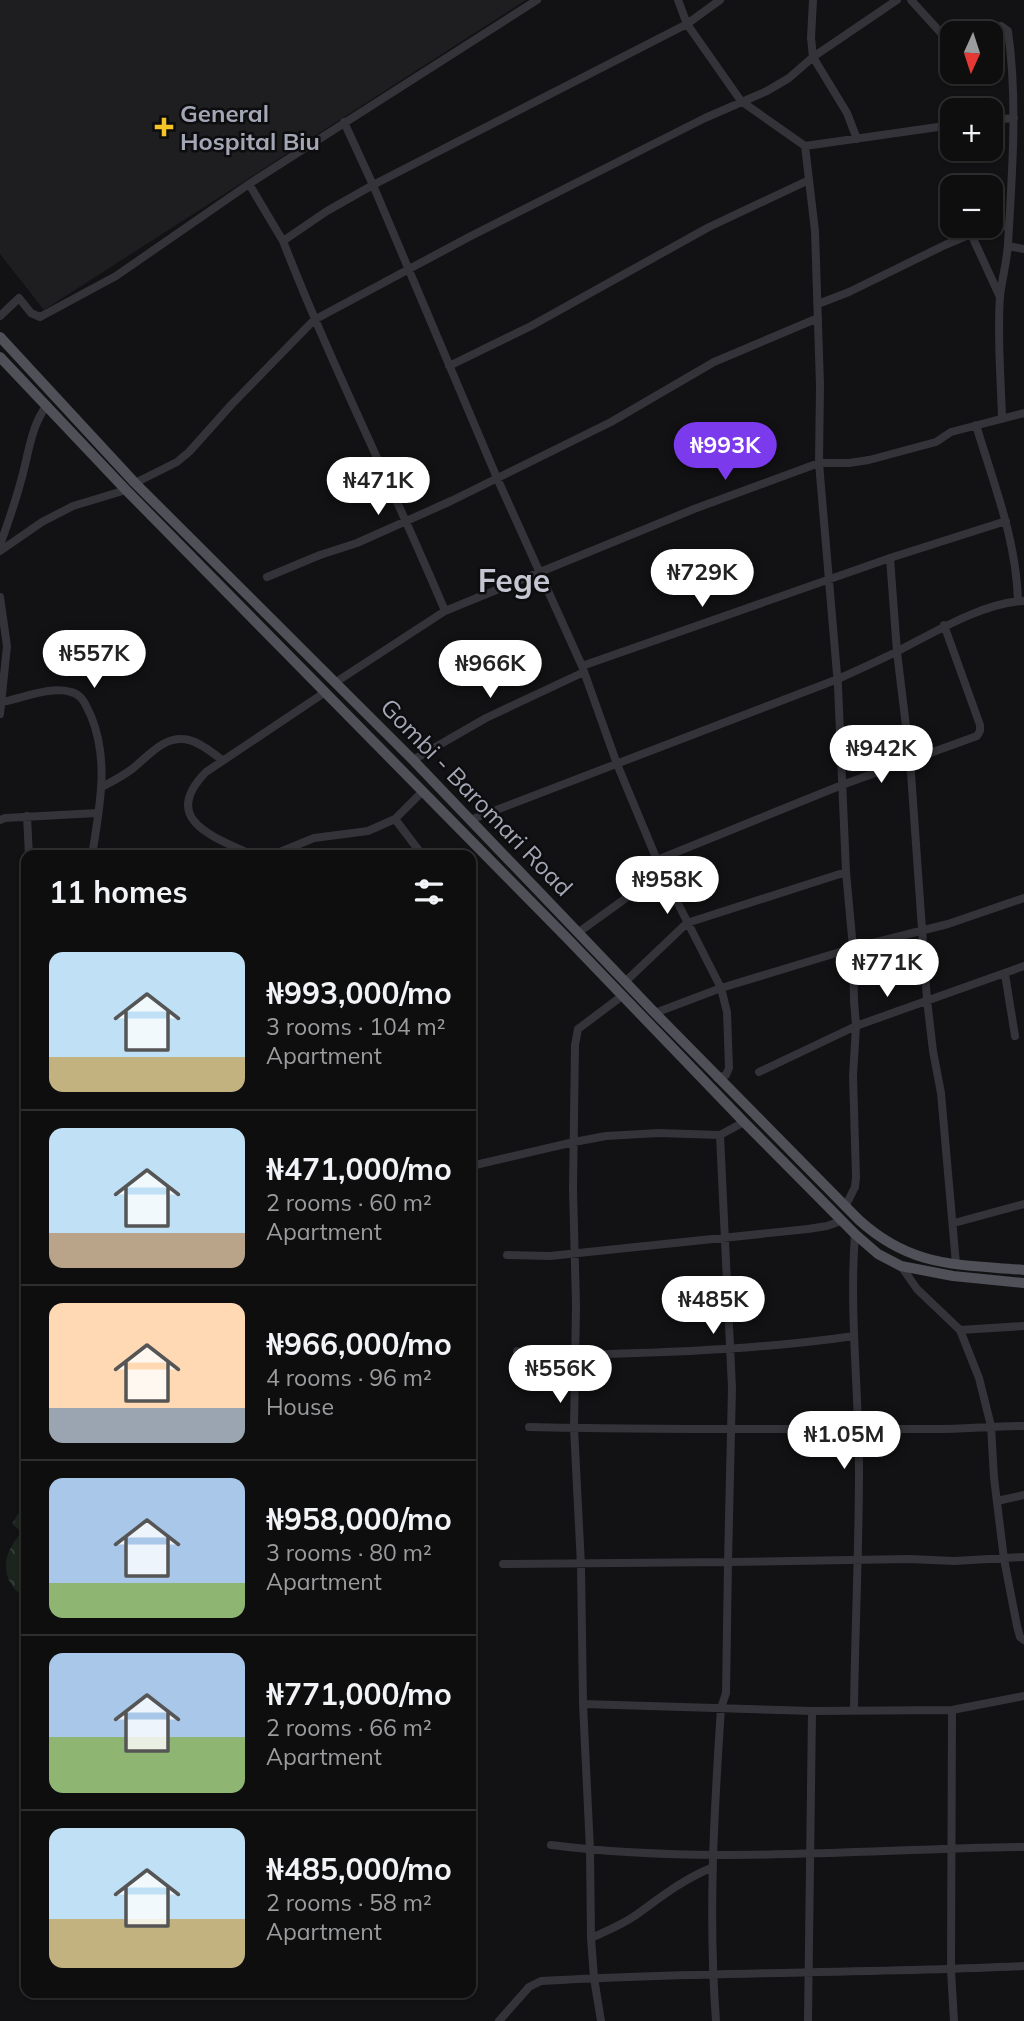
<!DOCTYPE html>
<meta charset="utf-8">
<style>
body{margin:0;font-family:Mulish,sans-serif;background:#171718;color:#f1f3f6;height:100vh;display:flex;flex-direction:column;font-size:26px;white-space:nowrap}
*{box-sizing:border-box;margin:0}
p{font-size:23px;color:#9b9c9e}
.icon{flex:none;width:38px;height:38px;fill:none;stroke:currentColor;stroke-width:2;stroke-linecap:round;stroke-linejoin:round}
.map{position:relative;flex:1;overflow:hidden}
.drawer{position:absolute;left:21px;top:850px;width:455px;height:1148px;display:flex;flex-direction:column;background:#0e0e0f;border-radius:14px;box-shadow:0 2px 5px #0004,0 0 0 2px #2e2e2f}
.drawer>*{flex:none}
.needle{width:46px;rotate:183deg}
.tools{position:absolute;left:940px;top:21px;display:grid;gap:14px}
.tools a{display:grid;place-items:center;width:63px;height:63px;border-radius:14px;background:#0e0e0f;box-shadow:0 2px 5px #0004,0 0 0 2px #2e2e2f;font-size:35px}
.price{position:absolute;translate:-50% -60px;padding:0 16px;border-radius:24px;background:#fff;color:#222;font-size:23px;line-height:46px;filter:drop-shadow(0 2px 4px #0008)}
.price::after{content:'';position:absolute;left:50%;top:42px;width:21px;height:16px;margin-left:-10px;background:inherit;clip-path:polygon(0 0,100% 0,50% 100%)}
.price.selected{background:#7c3aed;color:#fff}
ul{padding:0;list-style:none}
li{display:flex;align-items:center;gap:21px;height:175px;padding:0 28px}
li+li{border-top:2px solid #2e2e2f}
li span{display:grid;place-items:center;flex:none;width:196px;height:140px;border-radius:14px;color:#555}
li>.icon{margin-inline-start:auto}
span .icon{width:84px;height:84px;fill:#fffc;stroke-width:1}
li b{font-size:30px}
h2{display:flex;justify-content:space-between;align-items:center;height:84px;padding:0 28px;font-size:30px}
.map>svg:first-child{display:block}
.built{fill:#1e1e21}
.forest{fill:url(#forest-crowns)}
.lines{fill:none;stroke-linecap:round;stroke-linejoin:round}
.minor{stroke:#333339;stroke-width:8}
.major{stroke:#4f5058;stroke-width:10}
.poi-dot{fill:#f7c427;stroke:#0d0d0f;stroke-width:2.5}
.labels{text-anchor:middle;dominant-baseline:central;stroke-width:5;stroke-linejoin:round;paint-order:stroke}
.poi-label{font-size:24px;font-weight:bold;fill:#a3a7b5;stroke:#0d0d0f;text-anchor:start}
.street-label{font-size:24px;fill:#a3a7b5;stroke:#0d0d0f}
.district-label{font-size:32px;font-weight:bold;fill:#c4c6d1;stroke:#0d0d0f}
</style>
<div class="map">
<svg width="1024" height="2021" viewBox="0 0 1024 2021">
<defs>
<pattern id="forest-crowns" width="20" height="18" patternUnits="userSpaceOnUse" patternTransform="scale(1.75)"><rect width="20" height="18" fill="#1c241e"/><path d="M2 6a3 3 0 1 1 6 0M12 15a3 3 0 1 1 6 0" fill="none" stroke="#3a413c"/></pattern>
</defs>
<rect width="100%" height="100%" fill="#121214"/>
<!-- built -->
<path class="built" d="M0,0H526L44,310L0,254Z"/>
<!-- forest -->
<path class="forest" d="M26,1508V1599C0,1581 0,1556 22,1532L12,1524L18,1514Z"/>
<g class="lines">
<!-- minor -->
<path class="minor" d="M678,0L687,24L741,101L805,146L815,231L820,385L819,463L838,686L846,872L853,948L854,1001L856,1026L853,1076L856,1177L855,1187L845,1207
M813,0L811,38L813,57L847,113L857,139
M911,0L941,33H952
M955,33L1001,26L1008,31C1018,102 1012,173 1008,244C1007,261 1002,279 1000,296C997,337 1001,378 1002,419
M990,120L1014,118
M805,146L952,125
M249,184L283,241L327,211L373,185L344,122
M971,234L1000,297
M283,241C332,367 393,487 445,611
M1008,246L1024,249
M818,304L849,292L945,245L971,234L1008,225
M0,316L19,298L31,313L40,317L116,276L249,184L537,0
M449,366L531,326L709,227L809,180
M976,425C994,485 1016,538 1018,601
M135,483L177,462L189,452L232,404L314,320L469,237L705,118L767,91L789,78L813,57L897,0
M0,545C8,523 16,500 22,477C29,452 31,426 47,405
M0,551L42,522L73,506L126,490
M890,558L897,652L910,759L927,1000L933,1051L941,1093L956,1264
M267,577L320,555L357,543L451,501L611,422L714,362L818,318
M0,597L7,646L0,714
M582,666L890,558L1006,521
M336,682L445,611L694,509L819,463H849L869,460L936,442L951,432L1024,413
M2,702C23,698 50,686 71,692C83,695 86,706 91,716C110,762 99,809 92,856
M413,760L486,718L584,672
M102,787C113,781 123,776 132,769C148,757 164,734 189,740C201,743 213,753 222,760
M27,816L29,856
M395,819L423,856
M0,820L5,818L97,813
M470,820L838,679C858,670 878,661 898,651C933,633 984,602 1024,601
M255,856C217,838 158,821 206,772L324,693
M270,856L314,838L368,831L395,819L423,791
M657,860L842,785L977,736L980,731V725L944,625
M579,932L662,872
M1005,974L1015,1036
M626,981L687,923L846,872
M655,1013L721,988L853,948L948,924L1024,898
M759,1072L856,1026L1024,966
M717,1078L726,1075L729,1068L727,1012L721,988L662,872L617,764L582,666L497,478L373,185L687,24L720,0
M471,1166L574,1142L606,1136L659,1133L720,1135L744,1122
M954,1223L1024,1204
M507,1255L550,1256L808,1229L827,1226L841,1221
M901,1266L917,1289L960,1330L979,1378L991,1426L994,1478L1004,1559L1017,1626L1020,1637L1024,1640
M960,1330L1024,1326
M517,1351C547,1359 577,1354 608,1354C690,1352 772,1348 854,1336
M529,1427C660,1430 791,1429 923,1429C957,1430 990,1426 1024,1426
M997,1501L1024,1495
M503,1564L728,1562L732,1388L720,1135
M583,1704L812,1711L952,1710L1024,1696
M854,1709C855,1629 859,1549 859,1469C859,1391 849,1313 855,1234
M952,1710L951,1970L954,2021
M551,1845C708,1865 867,1849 1024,1847
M591,1938C606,1931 622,1925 636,1915C661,1897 682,1880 711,1868
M499,2021L529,1987L541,1981C702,1971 863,1974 1024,1966
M601,2021L594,1978L591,1938L590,1850L583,1704L581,1565L574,1428L576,1305L573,1189L575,1045L578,1029L622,996
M716,2021C708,1916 714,1813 721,1708L726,1693L728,1562L909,1559L954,1561L1024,1557
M808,2021L812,1711"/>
<!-- major -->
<path class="major" d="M0,337L135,483L413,760L655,1013L859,1220C912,1268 957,1264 1024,1270
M0,357L126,490L566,937L744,1122L855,1234L878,1254L901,1266L953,1276L1024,1283"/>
</g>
<!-- markers -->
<path class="poi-dot" d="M160.5 116.5h7v7h7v7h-7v7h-7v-7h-7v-7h7z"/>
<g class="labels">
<!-- poi labels -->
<g class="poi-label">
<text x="180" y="113">General<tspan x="180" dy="28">Hospital Biu</tspan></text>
</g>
<!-- street labels -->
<g class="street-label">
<text transform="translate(477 797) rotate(46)">Gombi - Baromari Road</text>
</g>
<!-- district labels -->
<g class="district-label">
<text x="514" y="580">Fege</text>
</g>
</g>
</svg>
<div class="tools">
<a><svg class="needle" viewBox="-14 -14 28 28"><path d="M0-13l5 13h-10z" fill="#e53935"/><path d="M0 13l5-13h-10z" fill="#9b9c9e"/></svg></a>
<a>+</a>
<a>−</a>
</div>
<b class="price selected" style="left:725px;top:482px">₦993K</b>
<b class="price" style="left:378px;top:517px">₦471K</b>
<b class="price" style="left:702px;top:609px">₦729K</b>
<b class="price" style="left:94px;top:690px">₦557K</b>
<b class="price" style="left:490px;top:700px">₦966K</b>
<b class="price" style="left:881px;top:785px">₦942K</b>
<b class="price" style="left:667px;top:916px">₦958K</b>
<b class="price" style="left:887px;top:999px">₦771K</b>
<b class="price" style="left:713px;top:1336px">₦485K</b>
<b class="price" style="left:560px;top:1405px">₦556K</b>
<b class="price" style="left:844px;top:1471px">₦1.05M</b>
<section class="drawer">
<h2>11 homes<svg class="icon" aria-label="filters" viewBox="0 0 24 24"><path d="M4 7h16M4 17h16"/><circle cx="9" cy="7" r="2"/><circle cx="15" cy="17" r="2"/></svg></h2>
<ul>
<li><span style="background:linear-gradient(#bfe0f5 75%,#c2b280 0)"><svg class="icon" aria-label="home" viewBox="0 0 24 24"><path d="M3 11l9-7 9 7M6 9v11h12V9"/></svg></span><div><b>₦993,000/mo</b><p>3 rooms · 104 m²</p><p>Apartment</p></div></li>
<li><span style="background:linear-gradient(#bfe0f5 75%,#b9a48a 0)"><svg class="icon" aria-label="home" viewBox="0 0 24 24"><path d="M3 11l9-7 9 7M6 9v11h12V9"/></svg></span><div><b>₦471,000/mo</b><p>2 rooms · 60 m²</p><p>Apartment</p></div></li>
<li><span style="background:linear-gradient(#ffd9b3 75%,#9aa5b1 0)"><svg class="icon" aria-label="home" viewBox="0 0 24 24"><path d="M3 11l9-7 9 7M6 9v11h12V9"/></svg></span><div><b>₦966,000/mo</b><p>4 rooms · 96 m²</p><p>House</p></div></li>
<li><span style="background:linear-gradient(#a9c7e8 75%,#8fb573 0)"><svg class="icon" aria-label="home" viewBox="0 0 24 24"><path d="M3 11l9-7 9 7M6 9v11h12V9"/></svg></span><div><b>₦958,000/mo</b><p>3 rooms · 80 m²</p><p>Apartment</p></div></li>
<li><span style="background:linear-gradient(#a9c7e8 60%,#8fb573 0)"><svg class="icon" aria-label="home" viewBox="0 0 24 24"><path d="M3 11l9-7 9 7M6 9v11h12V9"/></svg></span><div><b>₦771,000/mo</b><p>2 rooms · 66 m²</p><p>Apartment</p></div></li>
<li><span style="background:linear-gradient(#bfe0f5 65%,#c2b280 0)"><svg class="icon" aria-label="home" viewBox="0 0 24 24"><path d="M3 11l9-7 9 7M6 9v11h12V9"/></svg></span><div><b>₦485,000/mo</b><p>2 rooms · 58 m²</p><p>Apartment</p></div></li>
</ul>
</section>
</div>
